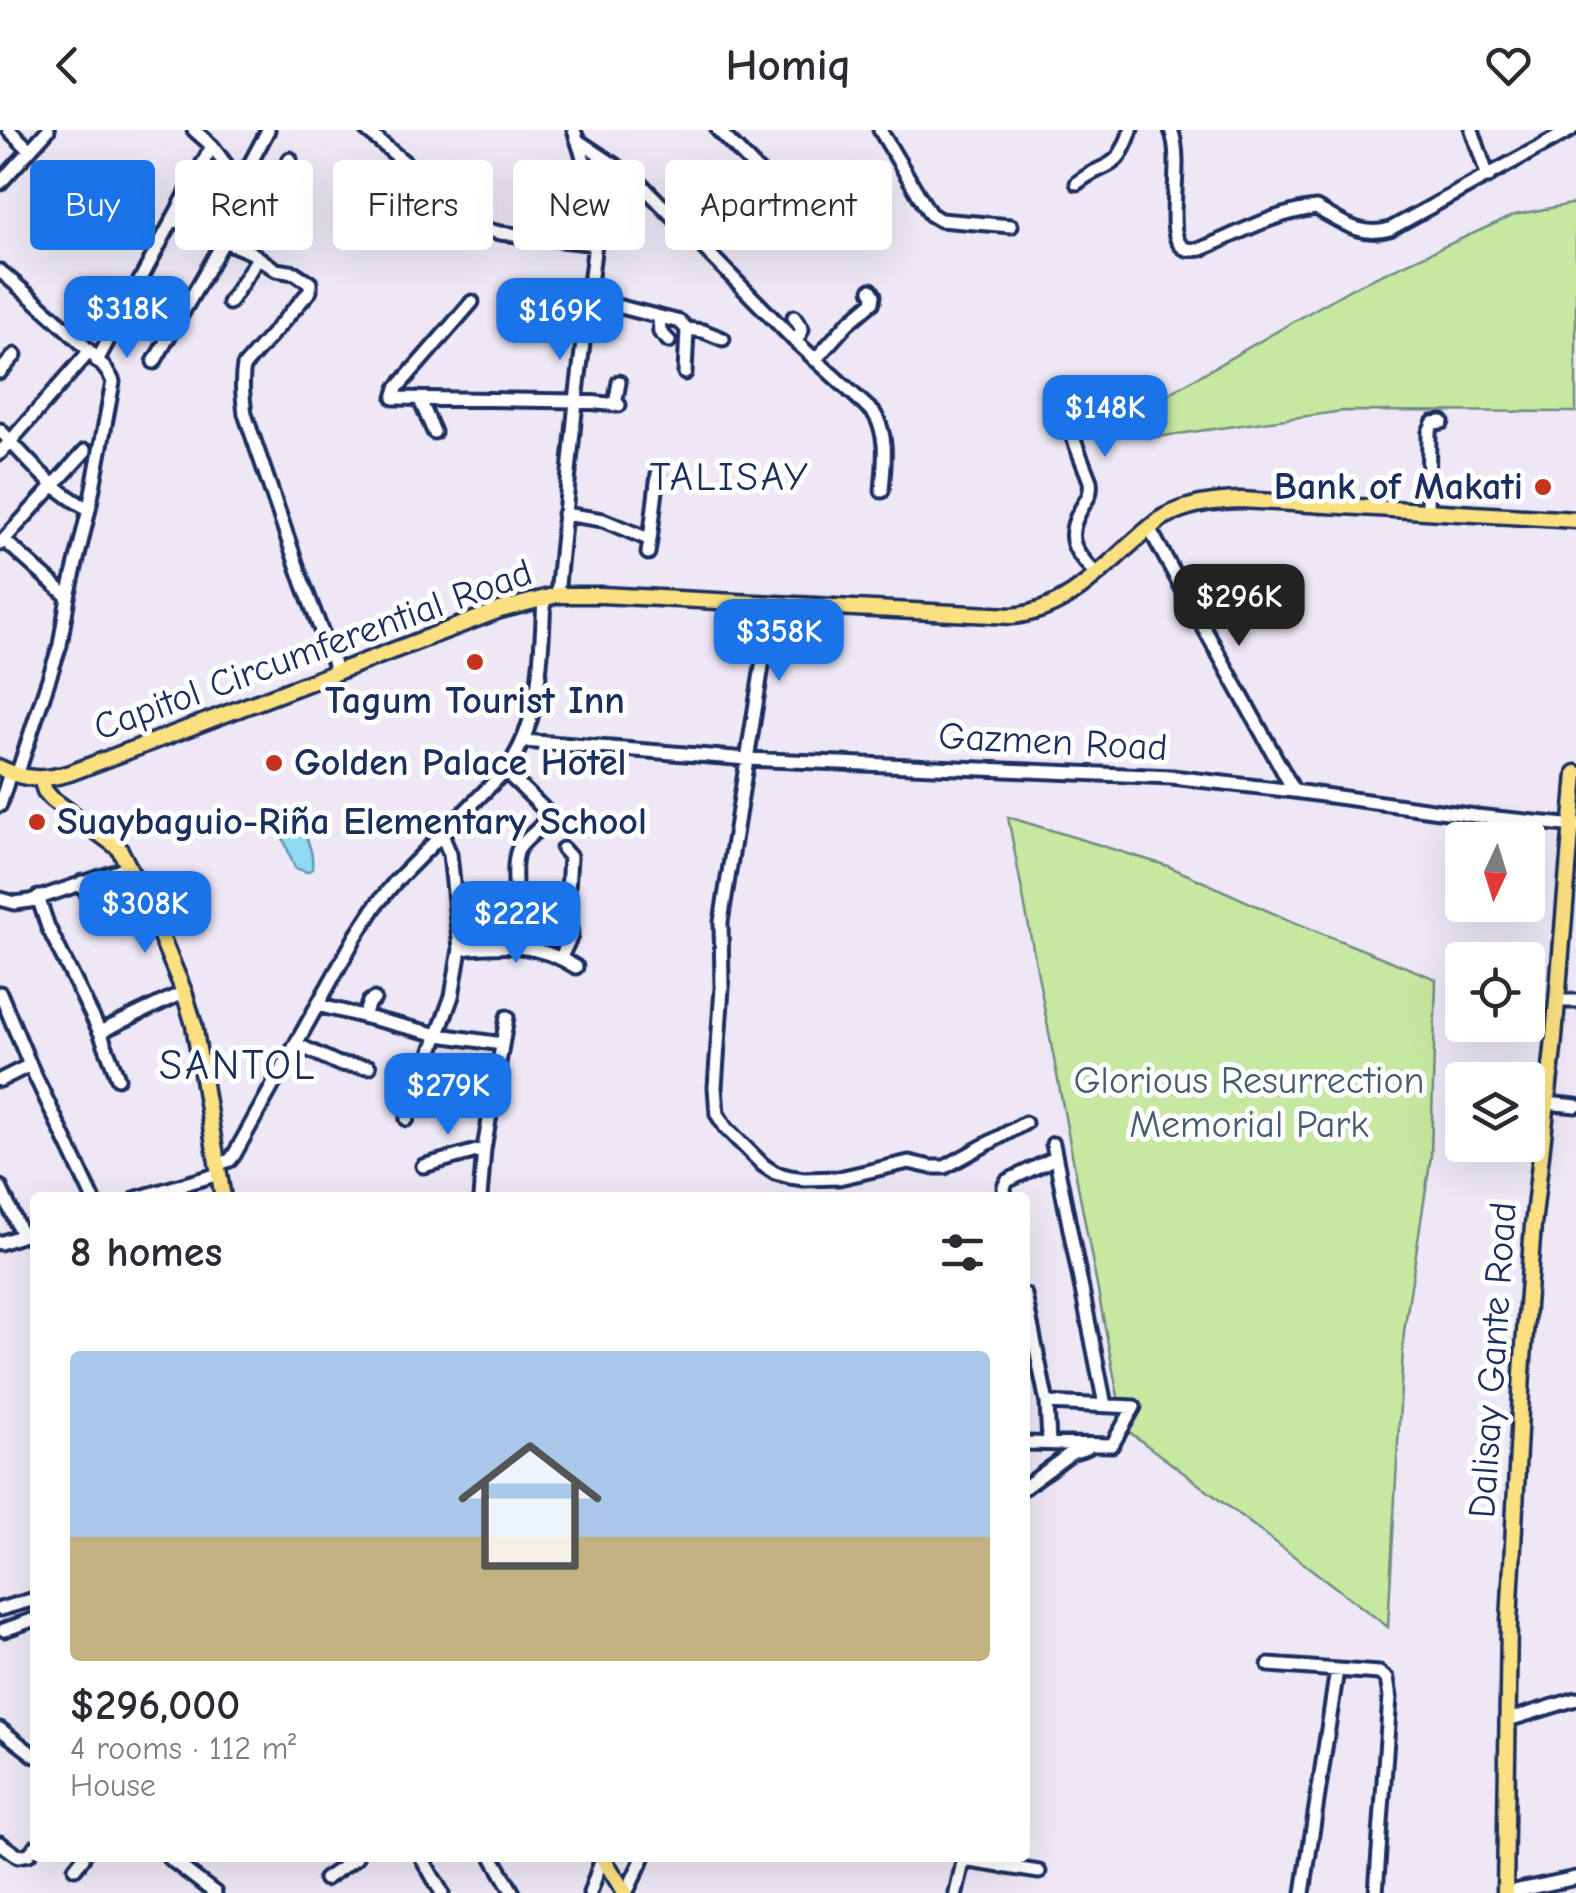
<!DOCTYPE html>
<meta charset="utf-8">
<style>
body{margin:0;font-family:"Comic Neue",sans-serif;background:#f7f7f7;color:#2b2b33;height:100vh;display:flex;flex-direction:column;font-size:38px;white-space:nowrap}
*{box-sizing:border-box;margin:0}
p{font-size:32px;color:#7c7c81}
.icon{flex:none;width:55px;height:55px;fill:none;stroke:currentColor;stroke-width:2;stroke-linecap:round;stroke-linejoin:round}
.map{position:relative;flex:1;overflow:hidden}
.details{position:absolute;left:30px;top:1062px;width:1000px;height:670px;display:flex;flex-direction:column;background:#fff;border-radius:10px;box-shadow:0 10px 40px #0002}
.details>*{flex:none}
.banner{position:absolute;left:30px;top:30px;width:1000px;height:90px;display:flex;gap:20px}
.needle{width:65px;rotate:184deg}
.fabs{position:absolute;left:1445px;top:692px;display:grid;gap:20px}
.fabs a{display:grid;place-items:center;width:100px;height:100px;border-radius:10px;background:#fff;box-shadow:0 10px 40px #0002;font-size:50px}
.price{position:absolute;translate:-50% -85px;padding:0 22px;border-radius:20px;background:#1a73e8;color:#fff;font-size:32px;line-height:65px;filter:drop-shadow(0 2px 5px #0008)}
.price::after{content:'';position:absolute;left:50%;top:60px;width:30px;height:22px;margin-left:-15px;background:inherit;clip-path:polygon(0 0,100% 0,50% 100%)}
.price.selected{background:#222;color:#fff}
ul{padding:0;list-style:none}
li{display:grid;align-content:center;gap:20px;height:530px;padding:0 40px}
li span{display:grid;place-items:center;height:310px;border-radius:10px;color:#555}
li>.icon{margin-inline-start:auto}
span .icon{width:180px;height:180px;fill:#fffc;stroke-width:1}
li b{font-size:42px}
h2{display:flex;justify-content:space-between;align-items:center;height:120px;padding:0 40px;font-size:42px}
.chip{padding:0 35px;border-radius:10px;background:#fff;box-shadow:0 10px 40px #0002;font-size:35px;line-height:90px}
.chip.selected{background:#1a73e8;color:#fff}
header{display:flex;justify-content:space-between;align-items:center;height:130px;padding:0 40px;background:#fff;font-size:45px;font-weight:800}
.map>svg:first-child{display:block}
.green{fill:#c7e8a1;stroke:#718c80;stroke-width:2.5}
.water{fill:#8fdaf0;stroke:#6196b6;stroke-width:2.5}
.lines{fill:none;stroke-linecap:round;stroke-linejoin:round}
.minor-casing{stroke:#1b2f5e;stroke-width:19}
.major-casing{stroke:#1b2f5e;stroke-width:21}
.minor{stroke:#fff;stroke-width:11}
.major{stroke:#fbe080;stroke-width:14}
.poi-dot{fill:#c8321e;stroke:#fff;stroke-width:4}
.labels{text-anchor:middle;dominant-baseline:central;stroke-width:10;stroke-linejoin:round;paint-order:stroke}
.poi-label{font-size:38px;font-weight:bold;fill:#1b2f5e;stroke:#fff;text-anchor:start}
.street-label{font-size:38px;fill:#1b2f5e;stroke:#fff}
.park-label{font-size:38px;fill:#465d6f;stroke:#fff}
.neighbourhood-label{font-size:40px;letter-spacing:2.5px;fill:#1b2f5e;stroke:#fff}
.quarter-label{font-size:42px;letter-spacing:2.5px;fill:#1b2f5e;stroke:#fff}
</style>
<header><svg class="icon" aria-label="back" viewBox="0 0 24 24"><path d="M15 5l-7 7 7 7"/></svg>Homiq<svg class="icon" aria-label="heart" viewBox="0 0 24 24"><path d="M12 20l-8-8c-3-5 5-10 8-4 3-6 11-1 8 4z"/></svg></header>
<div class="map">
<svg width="1576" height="1763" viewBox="0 0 1576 1763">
<rect width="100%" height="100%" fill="#eee8f6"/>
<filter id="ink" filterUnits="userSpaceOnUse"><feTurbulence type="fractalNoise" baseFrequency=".01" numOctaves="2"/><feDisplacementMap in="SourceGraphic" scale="20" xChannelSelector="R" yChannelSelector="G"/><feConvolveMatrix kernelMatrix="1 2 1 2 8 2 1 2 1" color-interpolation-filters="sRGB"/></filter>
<g filter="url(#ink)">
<!-- green -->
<path class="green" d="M1576,73V282L1343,281L1149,308L1156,271L1352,158L1514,85Z
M1008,687L1168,736L1286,789L1436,849L1431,1026L1404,1202L1388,1497L1124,1298Z"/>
<!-- water -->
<path class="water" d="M287,694L300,696C308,709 314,723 312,739L307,742L295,738L281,703Z"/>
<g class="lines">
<!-- minor casing -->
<g class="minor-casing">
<path id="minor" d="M9,0L30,20
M194,0L212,16L230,40L269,64L290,29
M366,0L434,57L441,67L449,90L500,103L596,114
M718,0L770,53
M880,0L930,84L940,90L1011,96
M1171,0C1184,31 1166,94 1179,113C1184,121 1192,120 1201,119C1237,104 1276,82 1316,78C1341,91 1360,108 1390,99L1571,0
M1472,0L1488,47
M577,10L637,50L794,210L874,283C889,307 884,334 882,361
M242,49L268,0
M0,53L48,0
M1077,53C1107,29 1116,45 1131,0
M174,90L252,123L276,140L295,143L310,153V161L244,236C241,252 243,268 245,284L303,453L337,542
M0,141C22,160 106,229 113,252L89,379L68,467L60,515L17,645
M472,172L397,258L394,268L576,271L619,275
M229,173L258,128
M590,173H605L680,192L687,199L685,243
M794,187L802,199L799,206L794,210
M659,188L660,202L669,211
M687,199L703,201L723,209
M815,230L847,194L873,172L874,165L871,160
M97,231L212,16
M154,232L224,111
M0,242L15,225
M1053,257L1090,351C1092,366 1086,369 1080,381C1063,411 1077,423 1097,445
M420,270L434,302
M615,275L619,252
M0,300C26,328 54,362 89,379
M0,323L89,222
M1428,381L1429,302L1433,293L1442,292
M564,384L603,390L646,408L650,410L648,423
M1149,398L1294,661
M4,410L68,467
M650,410L658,344
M0,414L85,321
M557,465L576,271L598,88L594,61L574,0
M772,474L721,792L722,858L715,957L717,984L726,998L763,1035L775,1043L790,1047L804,1049L839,1048L909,1032L931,1037H945L1025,993
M524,611L747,629L1172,647L1294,661L1476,686L1576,696
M505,641L548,683C543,700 526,706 518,720C510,737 519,796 523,816
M0,675L10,643
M82,752L99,790
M38,767L48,797L100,902L118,948
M0,769L15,773L30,771L130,737
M460,819C505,815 536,812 576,837
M561,827L571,806L568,760L570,727L563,719
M0,863L30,935
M1557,871H1576
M317,875L439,905L502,914
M364,886L369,872L374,869
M100,902L184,862
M296,914L339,934L369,937
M0,950L30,935L93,1068
M1546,973L1576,976
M407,989L452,866L460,819L450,724L442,705
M1053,1014L1105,1275
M218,1034L230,1030L234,1025L356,806L377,774L395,752L505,641C542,593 541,526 544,468
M423,1036L484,1019
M0,1057L22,1105
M137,1068L219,1044
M480,1068L484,1019L507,887
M1005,1068L1004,1057L1007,1051L1055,1028
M0,1113L35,1101
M1025,1165L1047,1273L1049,1313
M1025,1313L1112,1315L1134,1277L1047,1273
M1025,1357L1071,1323L1087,1318
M0,1479L35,1469
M4,1500L35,1489
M1269,1535L1379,1543L1387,1549L1390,1567L1376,1763
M1508,1590L1576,1569
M0,1599L35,1626
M0,1713L18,1726L29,1724L35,1717
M169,1728L215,1763
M422,1728L442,1763
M493,1728L513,1763
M963,1730L1039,1742
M75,1738L83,1728
M325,1749L356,1728
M590,1763L602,1728
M626,1763L643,1728
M956,1763L964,1728
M1303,1763L1337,1540
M1505,1763L1576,1748"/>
</g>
<!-- major casing -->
<g class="major-casing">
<path id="major" d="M0,638C25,650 43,651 70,643L500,480L557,465H601L1012,486C1076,480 1113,424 1162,388C1187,374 1212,371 1241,370L1576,390
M41,649L45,661L52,669L119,718L150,780L184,862L194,895L223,1068
M603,1728L625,1763
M1505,1763L1509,1492L1522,1243L1533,1095L1553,919L1576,643"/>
</g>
<!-- minor -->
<use href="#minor" class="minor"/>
<!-- major -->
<use href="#major" class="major"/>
</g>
</g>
<!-- markers -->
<g class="poi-dot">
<circle cx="1543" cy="357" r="10"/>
<circle cx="475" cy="532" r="10"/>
<circle cx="274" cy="633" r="10"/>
<circle cx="37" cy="692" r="10"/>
</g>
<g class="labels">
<!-- poi labels -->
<g class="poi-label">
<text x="1523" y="357" text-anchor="end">Bank of Makati</text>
<text x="475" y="571" text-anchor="middle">Tagum Tourist Inn</text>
<text x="294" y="633">Golden Palace Hotel</text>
<text x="57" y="692">Suaybaguio-Riña Elementary School</text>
</g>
<!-- street labels -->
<g class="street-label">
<text transform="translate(313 520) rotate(-20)">Capitol Circumferential Road</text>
<text transform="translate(1053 612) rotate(3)">Gazmen Road</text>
<text transform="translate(1493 1230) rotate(-86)">Dalisay Gante Road</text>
</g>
<!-- park labels -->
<g class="park-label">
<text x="1249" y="951">Glorious Resurrection<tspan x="1249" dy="44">Memorial Park</tspan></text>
</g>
<!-- neighbourhood labels -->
<g class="neighbourhood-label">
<text x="730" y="347">TALISAY</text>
</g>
<!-- quarter labels -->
<g class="quarter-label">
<text x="238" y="935">SANTOL</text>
</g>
</g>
</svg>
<div class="fabs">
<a><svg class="needle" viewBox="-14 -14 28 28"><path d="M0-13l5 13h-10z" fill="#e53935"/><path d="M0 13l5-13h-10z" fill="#7c7c81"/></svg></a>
<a><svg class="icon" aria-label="locate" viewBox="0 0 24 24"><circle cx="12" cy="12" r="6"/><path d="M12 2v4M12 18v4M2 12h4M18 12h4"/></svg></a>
<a><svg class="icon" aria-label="layers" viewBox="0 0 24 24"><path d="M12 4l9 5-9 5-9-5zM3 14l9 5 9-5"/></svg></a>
</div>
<b class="price" style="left:127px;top:231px">$318K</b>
<b class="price" style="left:560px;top:233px">$169K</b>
<b class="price" style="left:1105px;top:330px">$148K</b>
<b class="price selected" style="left:1239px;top:519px">$296K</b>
<b class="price" style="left:779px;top:554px">$358K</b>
<b class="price" style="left:145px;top:826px">$308K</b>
<b class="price" style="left:516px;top:836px">$222K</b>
<b class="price" style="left:448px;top:1008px">$279K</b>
<div class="banner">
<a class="chip selected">Buy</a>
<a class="chip">Rent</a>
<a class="chip">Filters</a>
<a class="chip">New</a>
<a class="chip">Apartment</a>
</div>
<section class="details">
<h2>8 homes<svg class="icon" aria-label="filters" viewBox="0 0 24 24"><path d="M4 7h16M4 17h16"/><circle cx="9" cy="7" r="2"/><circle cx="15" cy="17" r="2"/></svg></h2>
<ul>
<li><span style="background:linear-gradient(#a9c7e8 60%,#c2b280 0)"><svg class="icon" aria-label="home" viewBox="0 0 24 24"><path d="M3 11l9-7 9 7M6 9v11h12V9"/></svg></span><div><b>$296,000</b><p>4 rooms · 112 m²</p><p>House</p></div></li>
</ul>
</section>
</div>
